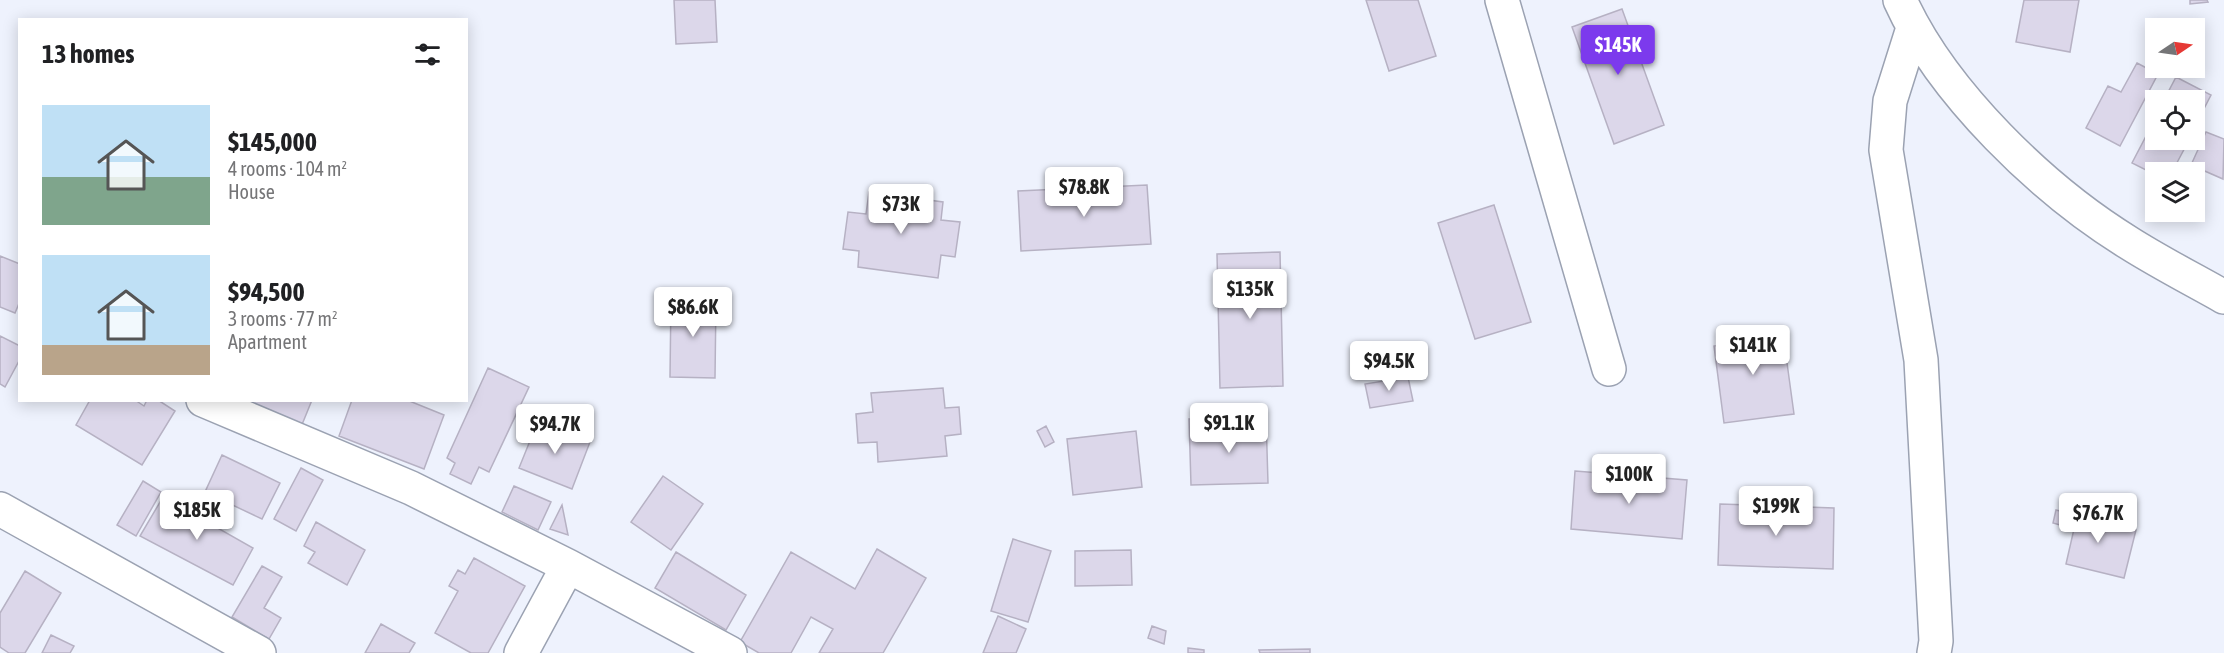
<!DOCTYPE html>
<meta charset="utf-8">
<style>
body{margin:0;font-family:"Asap Condensed",sans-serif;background:#f6f6f6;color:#202124;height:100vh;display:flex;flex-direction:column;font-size:22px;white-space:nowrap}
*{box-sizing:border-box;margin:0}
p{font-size:20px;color:#757577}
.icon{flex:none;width:33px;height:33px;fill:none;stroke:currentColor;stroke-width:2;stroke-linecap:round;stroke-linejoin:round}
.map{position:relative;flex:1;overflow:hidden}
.side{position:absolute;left:18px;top:18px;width:450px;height:384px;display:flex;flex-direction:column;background:#fff;border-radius:0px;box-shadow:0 3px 15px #0003}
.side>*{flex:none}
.needle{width:39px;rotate:77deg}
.fabs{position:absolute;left:2145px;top:18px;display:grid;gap:12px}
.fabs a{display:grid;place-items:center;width:60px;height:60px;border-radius:0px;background:#fff;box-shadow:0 3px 15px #0003;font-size:30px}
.price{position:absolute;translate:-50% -51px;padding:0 14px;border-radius:6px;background:#fff;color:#222;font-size:20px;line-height:39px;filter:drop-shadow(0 2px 3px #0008)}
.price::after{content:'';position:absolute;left:50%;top:36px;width:18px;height:14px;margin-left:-9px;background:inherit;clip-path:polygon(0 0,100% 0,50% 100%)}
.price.selected{background:#7c3aed;color:#fff}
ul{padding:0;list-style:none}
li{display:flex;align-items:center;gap:18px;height:150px;padding:0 24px}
li span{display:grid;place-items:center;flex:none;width:168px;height:120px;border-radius:0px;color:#555}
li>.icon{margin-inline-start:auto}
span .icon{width:72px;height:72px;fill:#fffc;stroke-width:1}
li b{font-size:26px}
h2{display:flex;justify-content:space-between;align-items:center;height:72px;padding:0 24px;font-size:26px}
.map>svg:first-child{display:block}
.building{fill:#dcd7ea;stroke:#b6b1c3;stroke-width:1.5}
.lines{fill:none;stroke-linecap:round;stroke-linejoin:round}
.minor-casing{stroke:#9ba2b2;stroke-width:36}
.minor{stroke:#fff;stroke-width:33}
</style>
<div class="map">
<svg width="2224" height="653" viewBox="0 0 2224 653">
<rect width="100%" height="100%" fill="#eef2fd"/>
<!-- building -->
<path class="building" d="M674,0H715L717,42L676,44Z
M1366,0H1418L1436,56L1389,71Z
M2024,0H2079L2070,52L2016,42Z
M2190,0H2207L2208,2L2190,4Z
M1622,9L1664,125L1614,144L1572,27Z
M2137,63L2158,74L2120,146L2086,128L2108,86L2121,92Z
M2176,77L2211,95L2194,128V100H2164Z
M2156,117V140H2189L2172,172H2156V175L2132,163Z
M2206,132L2224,139L2223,179L2191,165Z
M1147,185L1151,244L1021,251L1018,191Z
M869,192L943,202L941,220L960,222L955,257L941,255L938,278L858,267L859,251L843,249L848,212L866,214Z
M1494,205L1531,322L1475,339L1438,223Z
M1280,252L1283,386L1220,388L1217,254Z
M0,256L20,264V301L15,313L0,307Z
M671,298L716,299L715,378L670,377Z
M1770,327L1773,342L1784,341L1794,414L1724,423L1714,346L1726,344L1724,333Z
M0,336L20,346V359L5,387L0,384Z
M488,368L529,387L489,472L479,467L471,484L450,474L455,463L447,458Z
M1408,377L1413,401L1370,408L1365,384Z
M943,388L945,408L959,407L961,434L945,436L947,456L878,462L877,442L858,443L856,414L873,412L871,393Z
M90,400H135L144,406L147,400H158L175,411L142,465L76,425Z
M233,400H312L301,427Z
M352,400H407L444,415L424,469L339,436Z
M1266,417L1268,483L1191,485L1189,419H1208L1209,436L1240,435L1239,418Z
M538,421L590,442L572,489L519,468Z
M1046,426L1054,442L1045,447L1037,431Z
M1136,431L1142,487L1073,495L1067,439Z
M222,455L280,483L262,519L205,492Z
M301,468L323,480L296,531L274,519Z
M1575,471L1687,480L1682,539L1571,529Z
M663,476L703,504L671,550L631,522Z
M143,481L161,492L136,536L117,525Z
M514,486L551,502L538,530L502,512Z
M163,497L253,548L233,585L140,536Z
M1720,504L1834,508L1833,569L1718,565Z
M562,505L568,535L550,529Z
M2056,510L2136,530L2124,578L2066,564L2074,529L2053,523Z
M316,522L365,550L347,585L308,563L315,552L304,546Z
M1013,539L1051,551L1028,622L991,611Z
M877,549L926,578L883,653H819L833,629L811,617L791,653H759L740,642L791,552L855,589Z
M1131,550L1132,585L1075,586V551Z
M676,552L746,595L726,630L655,588Z
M474,558L525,586L488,653H471L435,633L458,591L449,586L458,570L465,574Z
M262,566L282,577L264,608L281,618L269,639L232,617Z
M25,571L61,593L25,653H9L0,647V613Z
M998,616L1026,629L1016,653H983Z
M381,624L415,643L409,653H365Z
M1152,626L1166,631L1164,644L1148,638Z
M51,635L74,646L70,653H42Z
M1188,648L1204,650V653H1188Z
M1310,649V653H1260L1259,650Z"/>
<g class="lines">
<!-- minor casing -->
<g class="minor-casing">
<path id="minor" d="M1502,0L1609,369
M1900,0C1942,93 2043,190 2129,243C2159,262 2192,279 2224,297
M1913,28L1890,101L1886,150L1921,360L1936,641L1934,653
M203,400L411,488L568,566L730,653
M0,509L259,653
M521,653L568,566"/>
</g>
<!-- minor -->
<use href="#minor" class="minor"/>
</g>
</svg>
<div class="fabs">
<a><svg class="needle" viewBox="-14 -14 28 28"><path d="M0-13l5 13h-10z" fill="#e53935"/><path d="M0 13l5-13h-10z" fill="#757577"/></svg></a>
<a><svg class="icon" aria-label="locate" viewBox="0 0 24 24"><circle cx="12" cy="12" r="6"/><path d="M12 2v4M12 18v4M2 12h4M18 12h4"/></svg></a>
<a><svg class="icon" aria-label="layers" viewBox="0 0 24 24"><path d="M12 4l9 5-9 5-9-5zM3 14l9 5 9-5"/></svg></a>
</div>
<b class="price selected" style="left:1618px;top:76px">$145K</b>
<b class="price" style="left:1084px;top:218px">$78.8K</b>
<b class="price" style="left:901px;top:235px">$73K</b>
<b class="price" style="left:1250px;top:320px">$135K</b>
<b class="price" style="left:693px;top:338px">$86.6K</b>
<b class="price" style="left:1753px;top:376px">$141K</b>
<b class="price" style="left:1389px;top:392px">$94.5K</b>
<b class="price" style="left:1229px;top:454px">$91.1K</b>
<b class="price" style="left:555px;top:455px">$94.7K</b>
<b class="price" style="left:1629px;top:505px">$100K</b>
<b class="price" style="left:1776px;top:537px">$199K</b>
<b class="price" style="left:197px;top:541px">$185K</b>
<b class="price" style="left:2098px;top:544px">$76.7K</b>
<section class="side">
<h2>13 homes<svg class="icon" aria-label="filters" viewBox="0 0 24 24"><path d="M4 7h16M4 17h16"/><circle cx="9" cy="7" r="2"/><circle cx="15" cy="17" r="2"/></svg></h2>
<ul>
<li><span style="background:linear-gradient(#bfe0f5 60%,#7fa58c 0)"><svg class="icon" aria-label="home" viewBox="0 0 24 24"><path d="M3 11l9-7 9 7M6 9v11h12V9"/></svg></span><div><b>$145,000</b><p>4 rooms · 104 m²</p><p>House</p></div></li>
<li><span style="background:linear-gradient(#bfe0f5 75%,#b9a48a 0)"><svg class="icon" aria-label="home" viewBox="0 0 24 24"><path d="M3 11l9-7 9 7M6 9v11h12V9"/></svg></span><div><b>$94,500</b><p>3 rooms · 77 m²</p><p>Apartment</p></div></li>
</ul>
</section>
</div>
